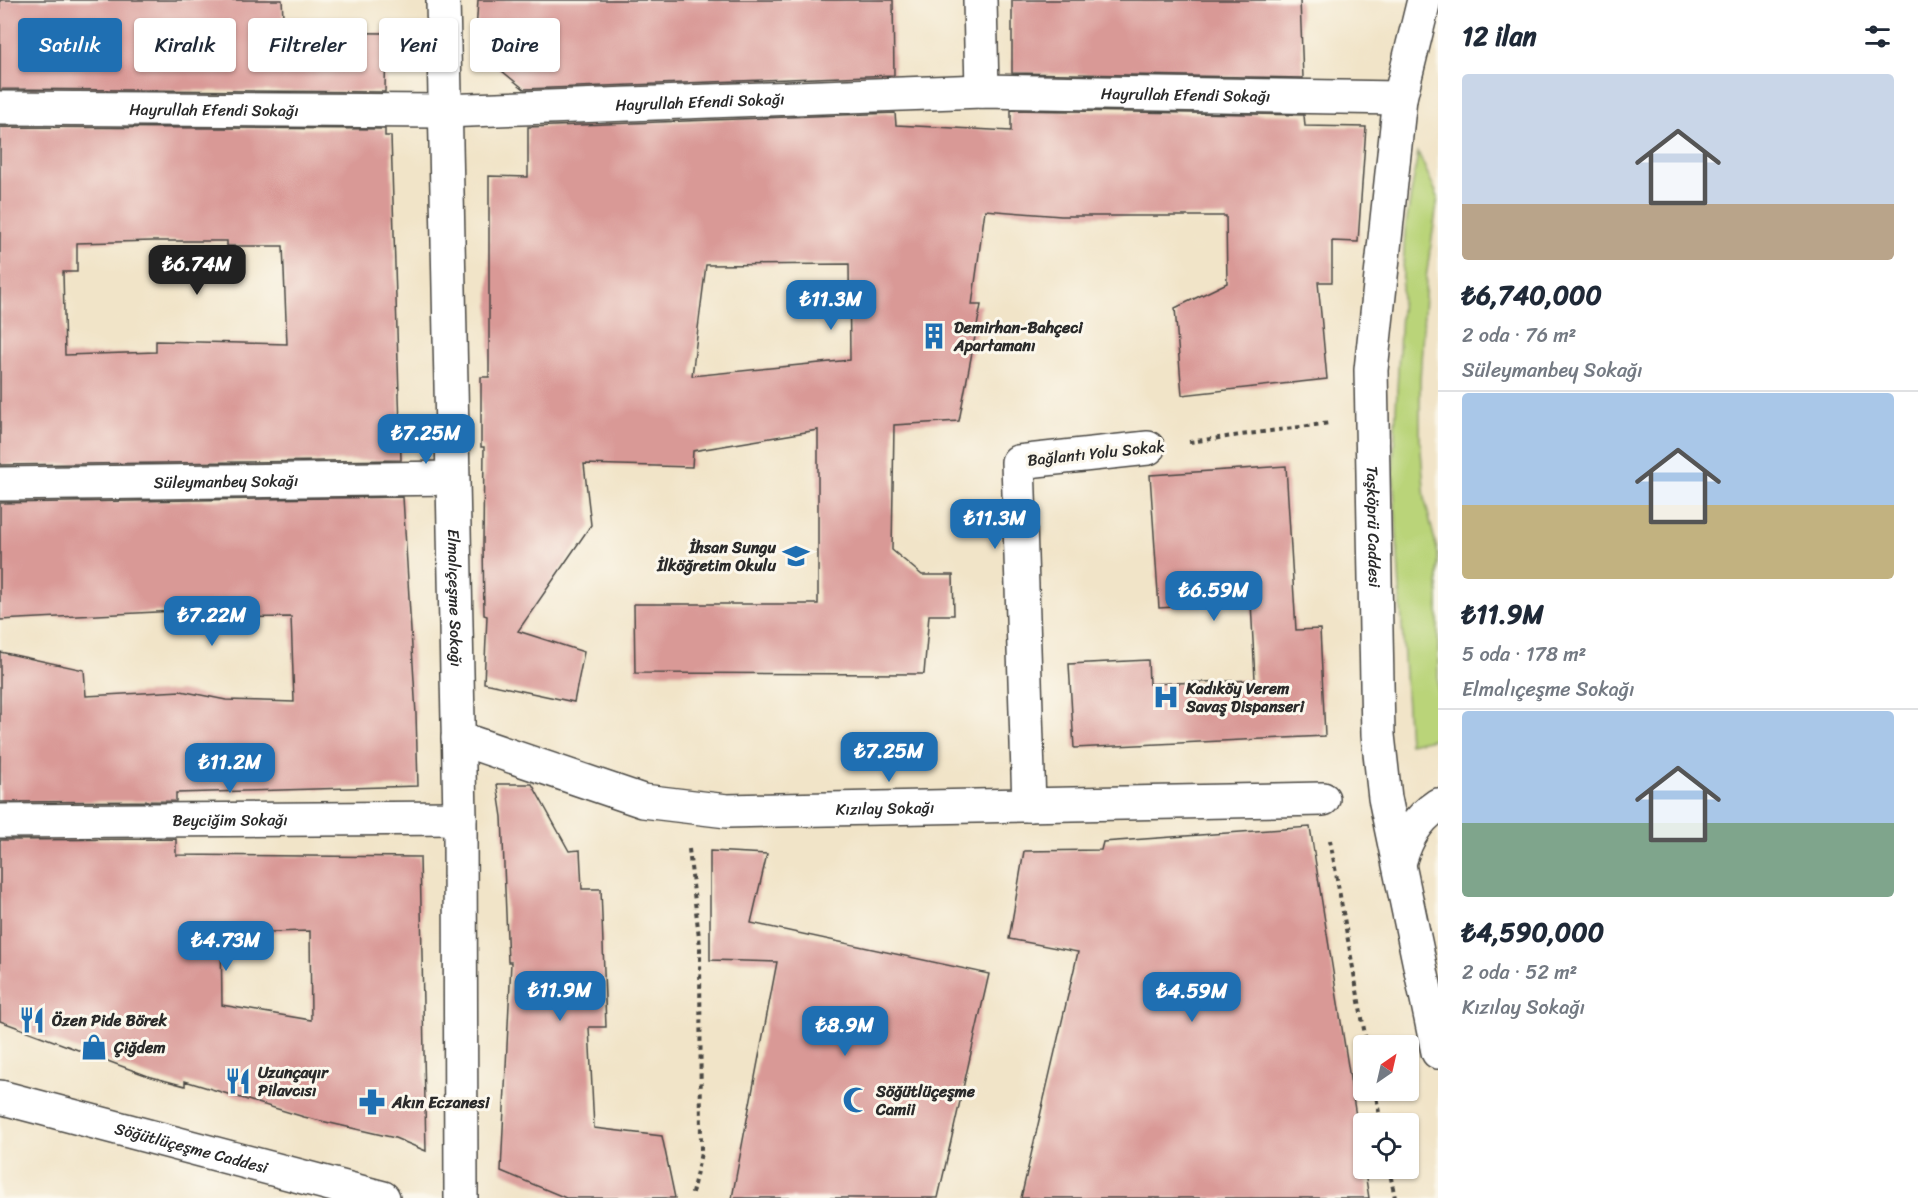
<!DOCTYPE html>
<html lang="tr">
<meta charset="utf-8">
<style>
body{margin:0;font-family:Sriracha,sans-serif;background:#f6f6f7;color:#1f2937;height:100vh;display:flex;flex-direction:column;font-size:22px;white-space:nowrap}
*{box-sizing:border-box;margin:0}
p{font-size:20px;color:#747a83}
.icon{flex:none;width:33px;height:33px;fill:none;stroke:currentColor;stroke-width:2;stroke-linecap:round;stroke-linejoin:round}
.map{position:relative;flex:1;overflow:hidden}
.side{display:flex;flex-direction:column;background:#fff;width:480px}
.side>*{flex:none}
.hud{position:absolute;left:18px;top:18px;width:570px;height:54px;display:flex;gap:12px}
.needle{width:39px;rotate:34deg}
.controls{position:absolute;left:1353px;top:1035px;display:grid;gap:12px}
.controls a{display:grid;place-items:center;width:66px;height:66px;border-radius:6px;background:#fff;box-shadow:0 2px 4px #0004;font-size:30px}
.price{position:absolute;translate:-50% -51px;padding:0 14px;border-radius:12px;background:#1f6fb2;color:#fff;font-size:20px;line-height:39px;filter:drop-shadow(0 2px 3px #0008)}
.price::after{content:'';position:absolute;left:50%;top:36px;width:18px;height:14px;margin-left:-9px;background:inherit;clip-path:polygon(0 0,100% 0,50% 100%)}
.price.selected{background:#222;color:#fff}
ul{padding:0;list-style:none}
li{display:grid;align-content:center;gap:12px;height:318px;padding:0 24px}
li+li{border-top:2px solid #e0e1e3}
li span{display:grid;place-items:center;height:186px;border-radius:6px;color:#555}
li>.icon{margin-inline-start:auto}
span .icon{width:108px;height:108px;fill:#fffc;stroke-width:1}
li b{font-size:26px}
h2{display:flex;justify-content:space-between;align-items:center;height:72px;padding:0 24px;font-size:26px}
.pill{padding:0 21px;border-radius:6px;background:#fff;box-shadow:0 2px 4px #0004;font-size:21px;line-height:54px}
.pill.selected{background:#1f6fb2;color:#fff}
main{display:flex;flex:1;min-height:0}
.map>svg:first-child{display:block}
.green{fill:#bad479;stroke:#728052;stroke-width:1.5}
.building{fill:#d99996;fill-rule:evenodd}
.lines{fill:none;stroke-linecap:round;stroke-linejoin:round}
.street-casing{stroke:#494743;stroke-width:36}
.primary-casing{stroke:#494743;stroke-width:36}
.path{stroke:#494743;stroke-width:4;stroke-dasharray:4.5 4.5;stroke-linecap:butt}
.street{stroke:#fff;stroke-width:33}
.primary{stroke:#fff;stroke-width:33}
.labels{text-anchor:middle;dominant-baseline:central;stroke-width:6;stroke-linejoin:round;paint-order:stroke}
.street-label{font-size:16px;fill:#2b2b2b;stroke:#fbf7ec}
.poi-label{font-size:16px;font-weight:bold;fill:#2b2b2b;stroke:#fbf7ec;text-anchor:start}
</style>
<main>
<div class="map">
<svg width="1438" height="1198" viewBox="0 0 1438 1198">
<rect width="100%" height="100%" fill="#fbf7ec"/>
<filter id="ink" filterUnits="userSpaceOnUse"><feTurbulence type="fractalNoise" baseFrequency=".0167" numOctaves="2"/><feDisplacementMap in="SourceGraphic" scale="12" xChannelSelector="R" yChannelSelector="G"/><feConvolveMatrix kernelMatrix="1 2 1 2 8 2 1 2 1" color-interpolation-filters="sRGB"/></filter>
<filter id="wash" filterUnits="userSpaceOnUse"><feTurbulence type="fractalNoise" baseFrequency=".008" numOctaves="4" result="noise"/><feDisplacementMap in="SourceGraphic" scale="24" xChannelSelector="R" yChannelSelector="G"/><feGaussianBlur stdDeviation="1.35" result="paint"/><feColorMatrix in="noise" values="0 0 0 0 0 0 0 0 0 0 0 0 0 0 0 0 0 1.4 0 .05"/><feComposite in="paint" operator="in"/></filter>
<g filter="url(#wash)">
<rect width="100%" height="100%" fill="#f1e4c8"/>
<!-- green -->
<path class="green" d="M1418,152L1438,197L1426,278L1420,380V438L1425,500L1438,554V738L1409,744L1393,470L1405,231Z"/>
<g id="blocks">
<!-- building -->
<path class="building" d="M0,0H282L284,32L386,33L385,92L0,89Z
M478,0H893L894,75L524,89L475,49Z
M1012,0H1300L1303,78L1012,73Z
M1011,110L1304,115L1305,126L1366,127L1358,242L1332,241V282H1318L1327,379L1182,395L1175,308L1227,283L1226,216H1061L985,210L972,305H981L959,421L894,425L892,550L922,575H953L954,615H929L924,674L635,673L634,604H818V430L693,451L692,467L584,464L591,525L518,631L584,652L574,702L484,683L487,616L484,615L483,544L484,447H481V377H489V176L528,177V127L895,113L896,125L1011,131ZM849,264L850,360L692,376L706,265Z
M0,127L385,129V136H391L401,460L0,465ZM153,241H227V246H283L287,344L156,341V352L65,355L63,272H77V243Z
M1286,466L1296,630L1320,629L1325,736L1074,748L1069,664L1148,660L1149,684L1255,680L1251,602L1159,608L1150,475Z
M403,497L416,714L418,786L176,793V801L0,802V652L84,670L86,696L181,691L226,700L294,702L291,617L204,618L194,612L176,611L0,620V503Z
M497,784H532L569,851L580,850L582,889H601L606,1027H589L594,1128L662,1136L675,1198H566L501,1171L511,962H508L502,817Z
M1310,827L1369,1198H1021L1078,952L1009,939L1024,851L1101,850L1103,842Z
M176,839V855L420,857L426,1151L395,1138L304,1117L185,1081V1086L148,1076L0,1021V840ZM310,931L311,1020L222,1005L221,933Z
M710,851L767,854L751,923L989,974L938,1198H732L777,962L710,960Z"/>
</g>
</g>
<g filter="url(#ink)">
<use href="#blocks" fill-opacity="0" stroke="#494743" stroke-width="1.5"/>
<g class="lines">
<!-- street casing -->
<g class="street-casing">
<g id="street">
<path id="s1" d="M443,0L460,818L461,1198"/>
<path d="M980,0L982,91"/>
<path id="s2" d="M0,108L443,111L982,91L1400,98"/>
<path id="s3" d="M0,484L452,478"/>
<path id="s4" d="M458,738L643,801L727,811L1323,799"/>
<path d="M1029,805L1018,462L1148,448"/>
<path id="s5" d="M0,821L460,818"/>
</g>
</g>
<!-- primary casing -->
<g class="primary-casing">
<g id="primary">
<path id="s6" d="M1424,0L1400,98L1371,370L1378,735L1385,798L1438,1052"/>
<path d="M1400,860C1407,837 1417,819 1438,805"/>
<path id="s7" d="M0,1097L383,1198"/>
</g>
</g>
<!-- path -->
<path class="path" d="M1189,442L1330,423
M1330,840L1367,1046
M689,849L700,946L701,1153L691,1198
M1375,1090L1381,1124
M1389,1168L1395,1198"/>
<!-- street -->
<use href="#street" class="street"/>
<!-- primary -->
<use href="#primary" class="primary"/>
</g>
</g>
<!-- icons -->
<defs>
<g id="building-bare" transform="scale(2.07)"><path d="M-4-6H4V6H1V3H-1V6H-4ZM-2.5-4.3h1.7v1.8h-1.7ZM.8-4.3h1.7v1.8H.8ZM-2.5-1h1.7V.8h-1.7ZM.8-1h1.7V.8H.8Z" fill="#1f6fb2" stroke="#fbf7ec" stroke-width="2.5" paint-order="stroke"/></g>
<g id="school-bare" transform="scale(2.07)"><path d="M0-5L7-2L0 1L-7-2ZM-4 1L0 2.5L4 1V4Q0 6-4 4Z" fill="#1f6fb2" stroke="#fbf7ec" stroke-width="2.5" paint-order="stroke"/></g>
<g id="hospital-bare" transform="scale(2.07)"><path d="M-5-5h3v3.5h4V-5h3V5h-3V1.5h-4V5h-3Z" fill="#1f6fb2" stroke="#fbf7ec" stroke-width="2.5" paint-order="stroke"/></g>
<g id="restaurant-bare" transform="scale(2.07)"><path d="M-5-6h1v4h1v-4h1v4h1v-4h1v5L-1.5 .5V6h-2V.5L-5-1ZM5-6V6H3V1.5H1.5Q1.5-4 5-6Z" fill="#1f6fb2" stroke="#fbf7ec" stroke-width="2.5" paint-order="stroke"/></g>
<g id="shop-bare" transform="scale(2.07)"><path d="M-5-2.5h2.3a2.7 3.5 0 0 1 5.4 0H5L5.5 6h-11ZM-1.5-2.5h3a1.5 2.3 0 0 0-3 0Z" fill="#1f6fb2" stroke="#fbf7ec" stroke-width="2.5" paint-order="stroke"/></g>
<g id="mosque-bare" transform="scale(2.07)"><path d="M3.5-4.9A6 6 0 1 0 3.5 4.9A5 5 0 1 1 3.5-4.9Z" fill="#1f6fb2" stroke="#fbf7ec" stroke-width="2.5" paint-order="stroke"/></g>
<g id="pharmacy-bare" transform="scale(2.07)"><path d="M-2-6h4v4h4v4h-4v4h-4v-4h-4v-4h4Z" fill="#1f6fb2" stroke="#fbf7ec" stroke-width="2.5" paint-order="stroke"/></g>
</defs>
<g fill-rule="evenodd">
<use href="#building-bare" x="934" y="336"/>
<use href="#school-bare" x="796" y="556"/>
<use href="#hospital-bare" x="1166" y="697"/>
<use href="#restaurant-bare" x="32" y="1020"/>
<use href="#shop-bare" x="94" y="1047"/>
<use href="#restaurant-bare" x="238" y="1081"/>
<use href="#mosque-bare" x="856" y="1100"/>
<use href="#pharmacy-bare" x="372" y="1102"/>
</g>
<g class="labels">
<!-- street labels -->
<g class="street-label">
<text stroke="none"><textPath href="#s2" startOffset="1186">Hayrullah Efendi Sokağı</textPath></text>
<text stroke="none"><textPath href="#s2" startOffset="700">Hayrullah Efendi Sokağı</textPath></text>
<text stroke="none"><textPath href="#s2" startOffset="214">Hayrullah Efendi Sokağı</textPath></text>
<text transform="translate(1096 453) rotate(-6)">Bağlantı Yolu Sokak</text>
<text stroke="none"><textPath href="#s3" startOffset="226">Süleymanbey Sokağı</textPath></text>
<text stroke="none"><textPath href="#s6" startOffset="531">Taşköprü Caddesi</textPath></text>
<text stroke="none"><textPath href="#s1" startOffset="598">Elmalıçeşme Sokağı</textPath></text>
<text stroke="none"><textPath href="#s4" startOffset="438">Kızılay Sokağı</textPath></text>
<text stroke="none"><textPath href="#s5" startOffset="230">Beyciğim Sokağı</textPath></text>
<text stroke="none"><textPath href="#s7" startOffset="198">Söğütlüçeşme Caddesi</textPath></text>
</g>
<!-- poi labels -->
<g class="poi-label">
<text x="954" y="327">Demirhan-Bahçeci<tspan x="954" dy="18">Apartamanı</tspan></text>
<text x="776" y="547" text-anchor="end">İhsan Sungu<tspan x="776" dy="18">İlköğretim Okulu</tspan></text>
<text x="1186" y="688">Kadıköy Verem<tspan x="1186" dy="18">Savaş Dispanseri</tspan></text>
<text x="52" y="1020">Özen Pide Börek</text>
<text x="114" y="1047">Çiğdem</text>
<text x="258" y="1072">Uzunçayır<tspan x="258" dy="18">Pilavcısı</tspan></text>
<text x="876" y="1091">Söğütlüçeşme<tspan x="876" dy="18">Camii</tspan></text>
<text x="392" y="1102">Akın Eczanesi</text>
</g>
</g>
</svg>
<div class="controls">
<a><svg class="needle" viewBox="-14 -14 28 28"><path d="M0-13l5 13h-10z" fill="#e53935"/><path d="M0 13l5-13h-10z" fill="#747a83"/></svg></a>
<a><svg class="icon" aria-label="locate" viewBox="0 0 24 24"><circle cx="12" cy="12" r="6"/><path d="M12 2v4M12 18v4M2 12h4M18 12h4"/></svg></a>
</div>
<b class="price selected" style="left:197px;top:296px">₺6.74M</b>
<b class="price" style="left:831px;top:331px">₺11.3M</b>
<b class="price" style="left:426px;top:465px">₺7.25M</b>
<b class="price" style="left:995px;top:550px">₺11.3M</b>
<b class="price" style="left:1214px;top:622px">₺6.59M</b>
<b class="price" style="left:212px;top:647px">₺7.22M</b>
<b class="price" style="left:889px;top:783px">₺7.25M</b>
<b class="price" style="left:230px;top:794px">₺11.2M</b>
<b class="price" style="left:226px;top:972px">₺4.73M</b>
<b class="price" style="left:560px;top:1022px">₺11.9M</b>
<b class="price" style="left:1192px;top:1023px">₺4.59M</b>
<b class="price" style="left:845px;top:1057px">₺8.9M</b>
<div class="hud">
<a class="pill selected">Satılık</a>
<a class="pill">Kiralık</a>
<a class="pill">Filtreler</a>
<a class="pill">Yeni</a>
<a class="pill">Daire</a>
</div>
</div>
<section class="side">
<h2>12 ilan<svg class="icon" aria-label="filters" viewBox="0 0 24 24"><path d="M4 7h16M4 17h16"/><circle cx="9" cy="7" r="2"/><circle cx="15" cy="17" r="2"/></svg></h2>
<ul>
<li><span style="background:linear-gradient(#c9d6e8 70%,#b9a48a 0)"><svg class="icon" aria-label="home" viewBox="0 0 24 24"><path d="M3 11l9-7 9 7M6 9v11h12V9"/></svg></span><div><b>₺6,740,000</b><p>2 oda · 76 m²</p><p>Süleymanbey Sokağı</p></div></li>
<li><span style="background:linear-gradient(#a9c7e8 60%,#c2b280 0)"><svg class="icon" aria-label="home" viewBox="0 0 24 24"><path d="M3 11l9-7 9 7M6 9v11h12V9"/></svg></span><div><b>₺11.9M</b><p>5 oda · 178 m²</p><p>Elmalıçeşme Sokağı</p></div></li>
<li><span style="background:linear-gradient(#a9c7e8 60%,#7fa58c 0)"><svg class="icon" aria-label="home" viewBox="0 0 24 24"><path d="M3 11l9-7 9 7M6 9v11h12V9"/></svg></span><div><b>₺4,590,000</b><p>2 oda · 52 m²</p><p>Kızılay Sokağı</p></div></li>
</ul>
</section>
</main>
